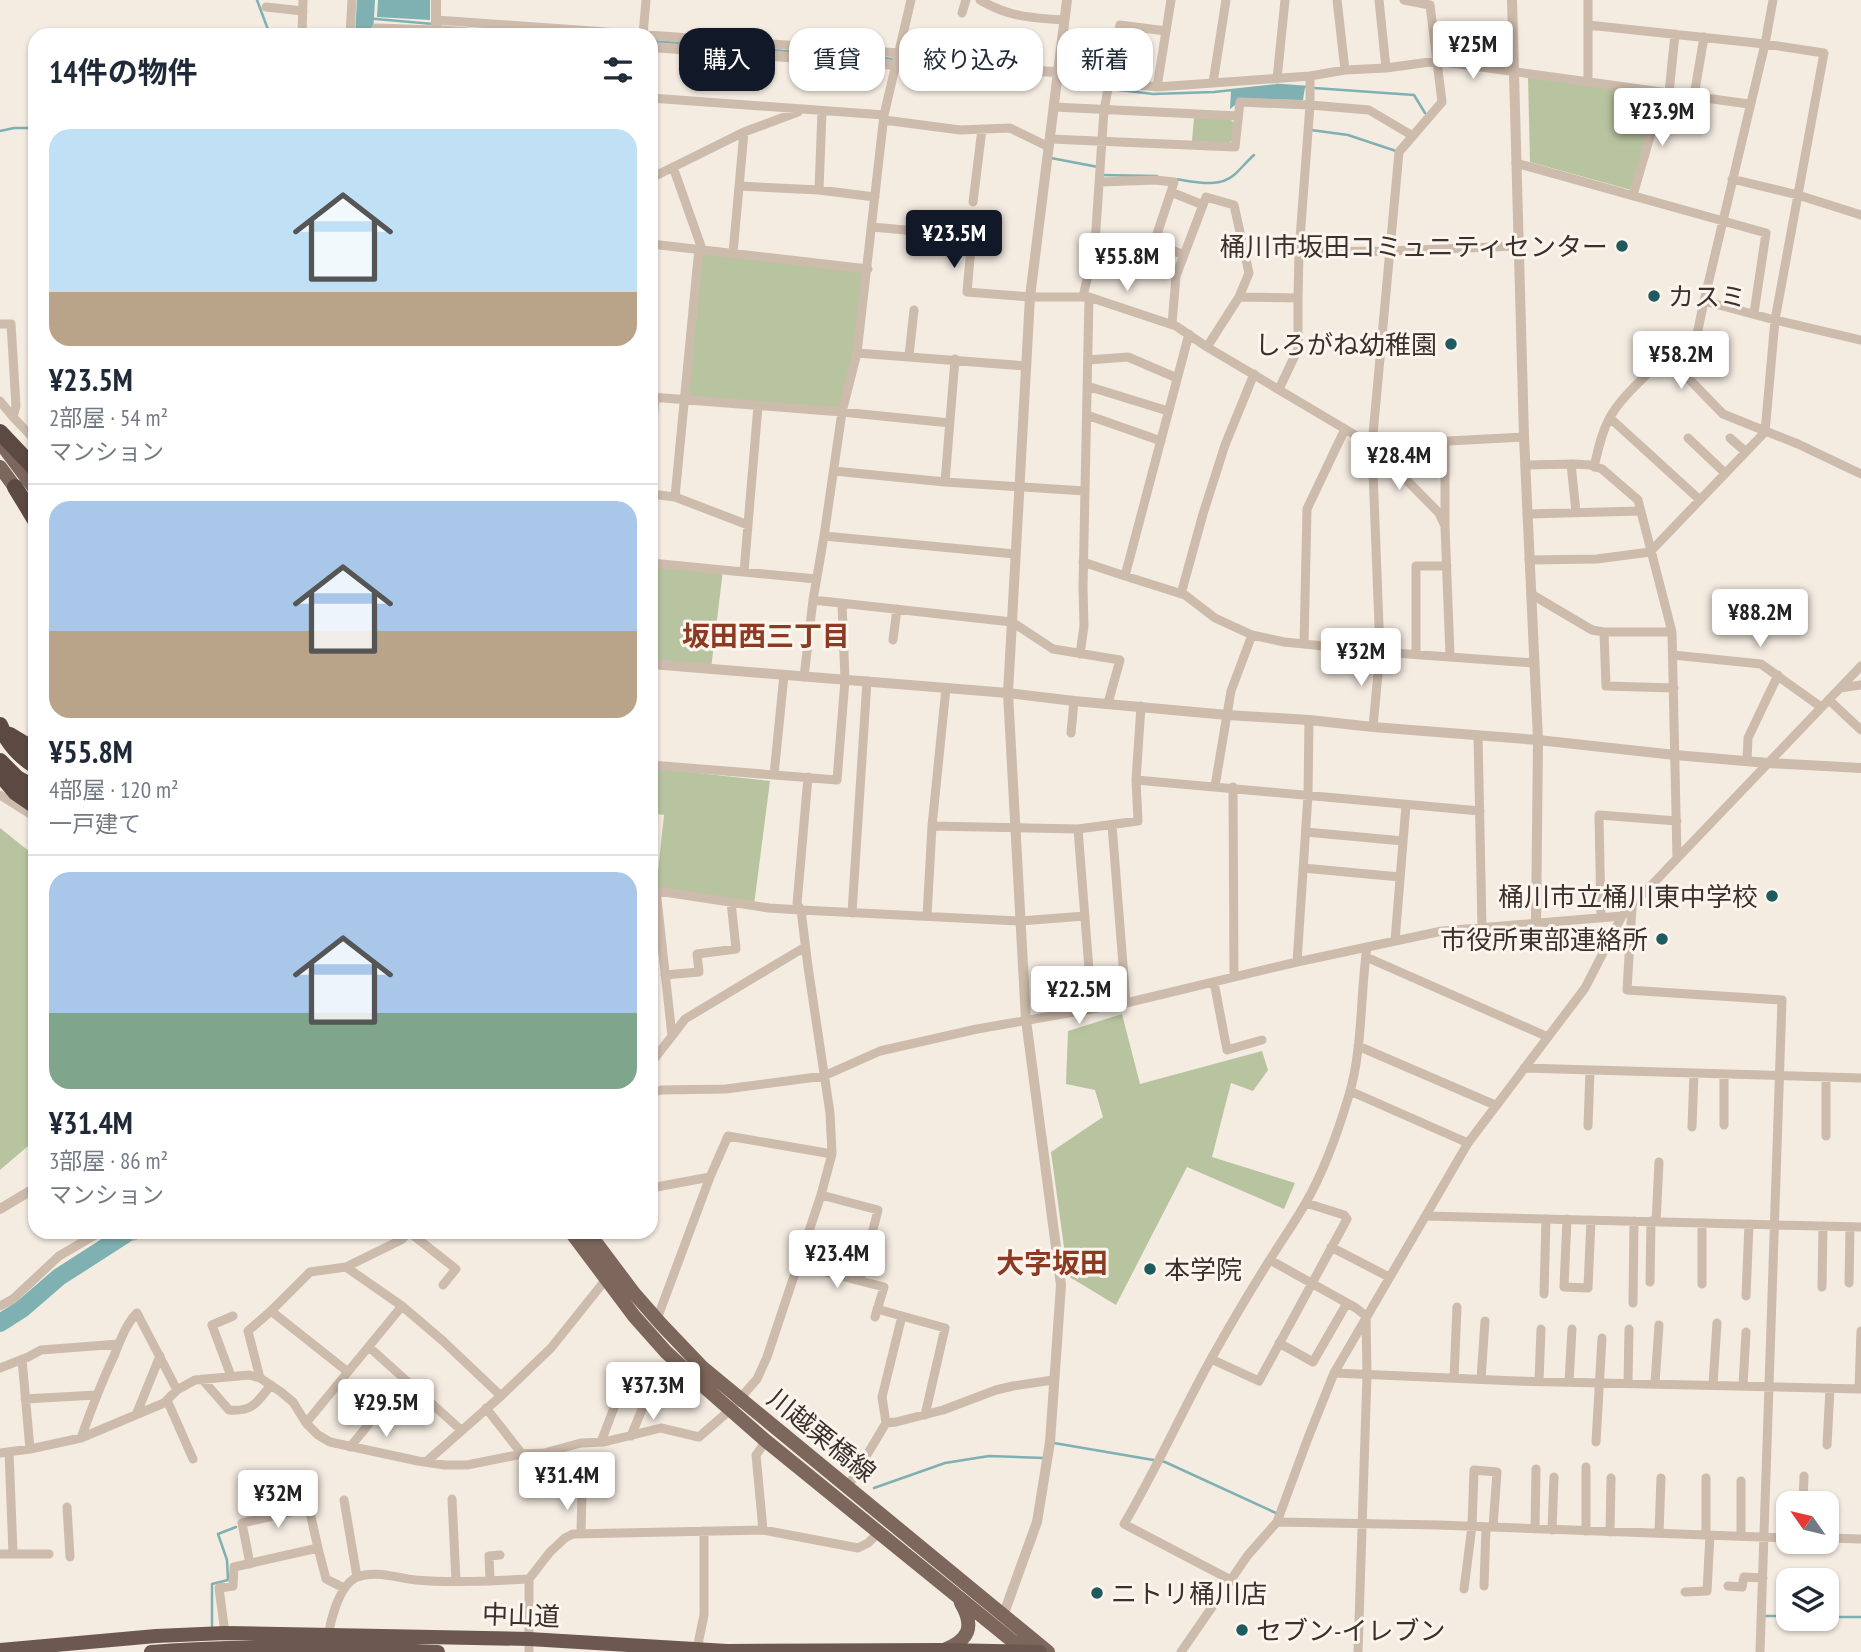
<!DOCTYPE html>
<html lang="ja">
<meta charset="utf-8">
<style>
body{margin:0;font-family:"PT Sans Narrow","Noto Sans JP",sans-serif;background:#f6f6f7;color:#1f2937;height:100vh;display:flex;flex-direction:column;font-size:26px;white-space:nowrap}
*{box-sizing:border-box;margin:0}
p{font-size:23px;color:#747a83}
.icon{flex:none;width:38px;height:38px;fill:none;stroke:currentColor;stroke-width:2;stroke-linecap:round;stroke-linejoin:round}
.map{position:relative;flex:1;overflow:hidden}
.side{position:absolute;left:28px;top:28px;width:630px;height:1211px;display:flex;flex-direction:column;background:#fff;border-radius:21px;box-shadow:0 2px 5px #0004}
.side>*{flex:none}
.hud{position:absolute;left:679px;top:28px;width:665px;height:63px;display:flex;gap:14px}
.needle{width:46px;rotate:304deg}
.buttons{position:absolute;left:1776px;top:1491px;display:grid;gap:14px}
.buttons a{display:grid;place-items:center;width:63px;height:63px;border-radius:14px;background:#fff;box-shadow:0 2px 5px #0004;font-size:35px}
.price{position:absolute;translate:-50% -60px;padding:0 16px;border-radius:7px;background:#fff;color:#222;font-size:23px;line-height:46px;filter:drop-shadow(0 2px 4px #0008)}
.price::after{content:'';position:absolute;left:50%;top:42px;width:21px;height:16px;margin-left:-10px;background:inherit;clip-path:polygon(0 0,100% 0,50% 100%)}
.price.active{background:#111827;color:#fff}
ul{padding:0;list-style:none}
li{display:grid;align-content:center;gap:14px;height:371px;padding:0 21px}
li+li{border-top:2px solid #e0e1e3}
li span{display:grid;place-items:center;height:217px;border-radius:21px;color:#555}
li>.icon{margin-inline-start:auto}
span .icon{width:126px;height:126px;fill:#fffc;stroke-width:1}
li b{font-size:30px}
h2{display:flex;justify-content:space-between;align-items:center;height:84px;padding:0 21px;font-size:30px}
.tag{padding:0 24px;border-radius:21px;background:#fff;box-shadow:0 2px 5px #0004;font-size:24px;line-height:63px}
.tag.active{background:#111827;color:#fff}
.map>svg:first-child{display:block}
.green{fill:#b8c4a0}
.water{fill:#7fb0b2}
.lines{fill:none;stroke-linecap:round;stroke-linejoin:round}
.stream{stroke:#7fb0b2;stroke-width:2.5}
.river{stroke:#7fb0b2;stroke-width:18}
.minor{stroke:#cdbbac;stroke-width:9}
.tertiary{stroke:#cdbbac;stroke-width:10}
.primary{stroke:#7d675c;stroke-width:14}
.trunk{stroke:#6c584f;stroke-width:14}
.motorway{stroke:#5c4a42;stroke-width:16}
.poi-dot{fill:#1f5a5e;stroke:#fbf5ee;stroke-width:2.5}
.labels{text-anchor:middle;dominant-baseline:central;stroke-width:6;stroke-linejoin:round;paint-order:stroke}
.poi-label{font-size:26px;fill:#3b302b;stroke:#fbf5ee;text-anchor:end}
.street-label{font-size:26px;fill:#3b302b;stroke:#fbf5ee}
.neighbourhood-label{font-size:28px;font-weight:bold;fill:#8c3b22;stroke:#fbf5ee}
</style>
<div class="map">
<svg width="1861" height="1652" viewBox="0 0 1861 1652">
<rect width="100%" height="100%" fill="#f4ebe1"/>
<!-- green -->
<path class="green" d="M1528,77L1659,95L1631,190L1530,162Z
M1194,118L1230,119L1233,122V139L1229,143L1192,141Z
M699,248L868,269L842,412L684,400Z
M651,563L723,570L711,669L651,664Z
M651,768L770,781L754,905L656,890L664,815L651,813Z
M0,828L35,856V1140L0,1170Z
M1122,1014L1140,1084L1262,1051L1268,1070L1253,1091L1231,1083L1212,1157L1295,1183L1284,1209L1187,1167L1116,1305L1068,1276L1051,1152L1103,1117L1095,1090L1066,1084L1068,1031Z"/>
<!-- water -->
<path class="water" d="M378,0H430V20L377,17Z
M1277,85L1305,87L1303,100L1243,99L1230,109L1231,91Z"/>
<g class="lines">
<!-- stream -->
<path class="stream" d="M257,0L270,35
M365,18L433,24
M485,28L576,35
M651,41L894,59
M1062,77L1063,80L1105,88
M1314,88L1414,95L1425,113
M1111,89L1153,94L1214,92L1279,85L1307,87
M1311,130L1348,135L1396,151
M0,131L14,128H35
M1051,158L1098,167
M1100,175L1157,176
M1174,179C1193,181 1218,189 1234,175C1241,169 1247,161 1254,155
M1054,1443L1165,1462L1278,1514
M874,1488L945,1463L989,1456L1044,1458
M1765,1616H1788
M1827,1617H1861
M212,1628V1584L228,1580L227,1560L218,1534L236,1527"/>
<!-- river -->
<path class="river" d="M364,35L366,0
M0,1323L22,1309L59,1277L129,1232"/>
<!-- minor -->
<path class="minor" d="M980,0C1009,17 1032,18 1064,20
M1337,0L1345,70
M1379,0L1386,68
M1588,0V81
M1773,0L1765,44L1704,301L1688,378L1723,414L1798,444L1861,474
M266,7L303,11
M962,13L966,0
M436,20L899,53
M302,35L303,0
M350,35L352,0
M376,35V28L436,30
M643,35L646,0
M1058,72L1109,82L1157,87L1310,76L1345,70L1386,68L1437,61L1749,104
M1277,79L1285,0
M1213,83L1226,0
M1157,87L1171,0
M1669,93L1675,34
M1694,96L1704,37
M651,98L884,115
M1054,107L1238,116
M884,120L960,130L1010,128L1049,147
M1050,139L1235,147L1240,102L1310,105L1369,110L1413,136
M1516,163L1766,233L1754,313
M673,167L702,249
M651,178L744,132L798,112
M1732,179L1798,195L1861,215
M1100,182L1155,180L1174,182L1171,192
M739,186L819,190L875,197
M819,190L822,111
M1633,195L1663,92
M973,202L982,129
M1203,205L1206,197L1234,205L1249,273L1239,297
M872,227L972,236L967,292L1030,297H1089L1176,326L1207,347L1372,445L1439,513L1445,526
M651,244L868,269
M1299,252L1389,251L1518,246
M733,253L744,132
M1083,297L1095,243L1104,110L1120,25L1166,31
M1704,301L1775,320L1861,340
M0,324H11L16,406L13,417L35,440
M1172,324L1176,276L1203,205L1171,192L1154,243L1184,255
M1207,347L1239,297L1298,298L1299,252L1310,105V76
M857,353L1026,366
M909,356L914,310
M1088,360L1128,357L1177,378
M1087,386L1168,411
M1279,389L1298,349V298
M651,397L842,412L950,423
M0,401L13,417
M1087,415L1161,441
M1610,418L1700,500
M1345,429L1307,509L1304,644L1380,652L1534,663
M1688,438L1725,473
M1730,438L1746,452
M1445,441V526L1450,656
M1372,445L1524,437
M651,453L655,397
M1571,464L1576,512
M1525,465L1575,464L1590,465L1602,469L1638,500L1672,632L1677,858
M1594,467C1598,450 1601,434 1609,419C1621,397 1643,379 1660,361L1688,378
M834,471L945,482L1085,491
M945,482L955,359
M651,494L675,497L748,525
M675,497L699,248
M1527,514L1640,511
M824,536L1015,554
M1529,560L1597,559L1650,552L1765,432L1775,320L1824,53L1765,44L1588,25
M1083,562L1125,576L1189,334
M651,563L816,579
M744,572L758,406
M1125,576L1185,595L1215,618L1252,635L1284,642L1304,644
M1181,594L1203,514L1225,445L1254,374
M1531,594L1592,630L1604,632H1672
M813,600L1012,622L1053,649L1120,660L1108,703
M1604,632L1606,686L1674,688
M893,640L897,609
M1080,654L1084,626L1083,587L1089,297
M1416,654V566H1447
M1673,655L1761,664L1821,707
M804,677L813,600L824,536L842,412L857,353L884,115L911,0
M1840,688L1861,685
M1829,700L1861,730
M1373,727L1380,652L1372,445L1399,152L1442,102L1430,5L1404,0
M1071,733L1074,701
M1478,735L1482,928
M1747,761L1748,738L1778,675
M651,765L837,780L845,680L842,603
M774,775L784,675
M1136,780L1480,811
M1215,786L1231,691L1252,635
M1233,787L1234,977
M0,795L35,817
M1112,825L1126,1003
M932,826L946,688
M1078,829L1092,1008
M1306,832L1403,841
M1303,868L1400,877
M651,890L769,908L801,910L1020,921L1085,916
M1632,907L1627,990L1782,1000L1760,1652
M852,913L867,681
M927,916L932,826L1078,829L1138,821L1136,780L1141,706
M1601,918L1599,815L1677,821
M1395,941L1406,805
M1366,957L1548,1037
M1297,962L1308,795L1309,720
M665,975L699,972L697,954L736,949L731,902
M1214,982L1227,1050L1262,1040
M672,1036L685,1019L805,947
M1358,1046L1495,1105
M651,1063L672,1036L656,890
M1524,1068L1861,1078
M1724,1074V1125
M1826,1077V1136
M1350,1091L1468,1143
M651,1093L661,1090L726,1089L824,1076L880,1051L977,1029L1126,1003L1297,962L1442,931L1622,916
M1588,1126L1590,1070
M1692,1127L1694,1073
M651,1188L710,1177L728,1136L832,1154
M821,1195L878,1210L860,1281
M1426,1216L1861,1227
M1567,1219L1564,1287L1588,1288L1591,1220
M1656,1222L1659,1162
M131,1232L134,1236L141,1232
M1331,1247L1389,1277
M1270,1260L1356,1308L1366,1316L1367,1375L1358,1652
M798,1265L884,1287L875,1317
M346,1267L401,1240L409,1232L456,1269L443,1285
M1650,1282L1651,1221
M1849,1283L1850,1227
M1702,1284V1223
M1822,1287L1823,1226
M1544,1294L1546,1219
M1746,1296L1749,1224
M1633,1303L1634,1221
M0,1306L13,1299L59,1256L100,1232
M877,1309L945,1328L925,1415
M271,1311L348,1372
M657,1319L710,1177
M1279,1343L1313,1362L1347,1303
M369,1347L461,1430
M22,1359L30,1449
M1211,1359L1259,1381L1347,1219L1344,1215L1306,1203
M0,1368L28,1357L41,1350L119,1344
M1334,1373L1517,1381L1861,1389
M231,1376L212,1325L233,1316
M260,1378L248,1331L271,1311L310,1272L346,1267L402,1306L443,1341L501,1396
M1454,1378L1457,1307
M202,1379L229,1410C253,1412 257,1402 271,1385
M1481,1379L1485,1321
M1539,1381L1541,1329
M1569,1382L1572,1329
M1628,1383L1629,1329
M1655,1383L1659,1325
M1713,1385L1717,1323
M1743,1385L1746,1332
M1859,1389L1861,1331
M25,1399L96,1395
M167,1400L193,1459
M486,1408L522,1454
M136,1415L160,1356
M306,1423L402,1306
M886,1423L896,1422L943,1410L996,1390L1013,1386L1053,1380
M631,1436L647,1397
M81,1438C91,1410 101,1383 114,1356C120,1341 126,1324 137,1313L177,1390
M601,1442L615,1405
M1596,1442L1602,1338
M1827,1445L1830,1388
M350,1447L405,1380
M9,1452L13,1553
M0,1453L30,1449L81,1438L164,1403L177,1390L195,1380L249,1375L260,1378L281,1392L293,1402L306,1423L318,1435L330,1442L418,1461L445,1465H467L522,1454L544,1453L581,1443L604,1442L661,1428L699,1437L730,1410L757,1379L767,1357L821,1195L832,1154L830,1113L808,967L801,910L797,904L808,777
M426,1462L501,1396L551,1348L607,1278
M1706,1478V1535
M847,1488L886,1423L882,1397L902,1316
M452,1499L456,1581
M344,1500L357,1577
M1803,1503L1804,1476
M67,1507L70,1557
M1277,1522L1438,1525L1788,1538
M1535,1529L1536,1469
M763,1530L756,1455L766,1441
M1552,1530L1554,1477
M1586,1531V1467
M1610,1532L1611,1478
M581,1533L582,1492
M1659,1533L1661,1478
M1741,1536V1481
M1827,1538L1861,1539
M0,1554H49
M250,1564L242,1523L309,1508L318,1548
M1231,1580L1124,1524C1156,1470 1181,1413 1211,1359C1230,1325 1250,1291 1271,1258C1282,1240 1295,1222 1305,1204C1325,1170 1338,1132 1349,1095C1363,1048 1360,996 1367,947
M490,1581L489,1556L500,1555
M1484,1586L1486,1527
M1728,1586L1742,1587L1744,1577L1763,1578
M1464,1589L1472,1526L1474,1470L1497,1472L1493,1527
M1685,1592L1707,1591L1710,1535
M225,1633L219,1588L233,1586L234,1567L318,1548L326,1579L344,1588
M328,1639C330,1621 339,1585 357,1577C375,1570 397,1578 416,1580C453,1583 491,1581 529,1579
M697,1649L704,1615V1531
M529,1652V1579L550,1552L565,1538L573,1534L763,1530L858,1548L868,1543L878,1533
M1181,1652L1248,1555L1277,1522L1308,1438L1334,1373L1468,1143L1585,988L1622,916L1861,666"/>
<!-- tertiary -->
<path class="tertiary" d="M1512,0L1524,437L1538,740L1536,924
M436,30L498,35
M436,35V0
M651,47L897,65L1058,72
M651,664L1008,693L1074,701L1227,715L1309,720L1373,727L1538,740L1675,755L1768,763L1861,768
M0,1209L35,1188
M1003,1616L1037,1522L1050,1442L1061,1285L1026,1020L1008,693L1030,297L1067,0"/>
<!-- primary -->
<path class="primary" d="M0,442L35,489
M0,467L22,497
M571,1232L634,1316L666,1352L693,1377L766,1441L1026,1652
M588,1232L633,1292L661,1324L703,1368L1048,1652
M944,1650C969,1640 975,1627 961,1603"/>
<!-- trunk -->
<path class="trunk" d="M0,1650L156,1636L225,1633L529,1639L727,1651L944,1650L1040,1652
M151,1652C247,1644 343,1648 438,1652"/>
<!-- motorway -->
<path class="motorway" d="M0,432L35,469
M15,487L35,520
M0,725C7,742 19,756 35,766
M10,735L35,750
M0,761L17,778L35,788
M0,774L16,793L35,806"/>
</g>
<!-- markers -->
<g class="poi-dot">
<circle cx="1622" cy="246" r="7"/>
<circle cx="1654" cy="296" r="7"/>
<circle cx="1451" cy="344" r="7"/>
<circle cx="1772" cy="896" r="7"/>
<circle cx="1662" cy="939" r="7"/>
<circle cx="1150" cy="1269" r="7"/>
<circle cx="1097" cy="1593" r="7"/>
<circle cx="1242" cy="1630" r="7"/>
</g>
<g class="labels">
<!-- poi labels -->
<g class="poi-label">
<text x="1608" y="246">桶川市坂田コミュニティセンター</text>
<text x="1668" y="296" text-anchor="start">カスミ</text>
<text x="1437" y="344">しろがね幼稚園</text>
<text x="1758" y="896">桶川市立桶川東中学校</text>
<text x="1648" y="939">市役所東部連絡所</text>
<text x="1164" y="1269" text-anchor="start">本学院</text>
<text x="1111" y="1593" text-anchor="start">ニトリ桶川店</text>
<text x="1256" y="1630" text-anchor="start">セブン-イレブン</text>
</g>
<!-- street labels -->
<g class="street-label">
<text transform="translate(822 1435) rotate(39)">川越栗橋線</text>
<text transform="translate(521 1615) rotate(2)">中山道</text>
</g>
<!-- neighbourhood labels -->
<g class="neighbourhood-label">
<text x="766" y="635">坂田西三丁目</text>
<text x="1052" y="1262">大字坂田</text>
</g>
</g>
</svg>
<div class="buttons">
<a><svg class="needle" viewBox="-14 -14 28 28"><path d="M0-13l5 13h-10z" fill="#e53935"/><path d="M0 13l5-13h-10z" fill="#747a83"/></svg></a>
<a><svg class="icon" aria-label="layers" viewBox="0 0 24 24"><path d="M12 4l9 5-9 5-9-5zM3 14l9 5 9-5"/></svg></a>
</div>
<b class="price" style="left:1473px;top:81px">¥25M</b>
<b class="price" style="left:1662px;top:148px">¥23.9M</b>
<b class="price active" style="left:954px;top:270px">¥23.5M</b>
<b class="price" style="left:1127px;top:293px">¥55.8M</b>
<b class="price" style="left:1681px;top:391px">¥58.2M</b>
<b class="price" style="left:1399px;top:492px">¥28.4M</b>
<b class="price" style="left:1760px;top:649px">¥88.2M</b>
<b class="price" style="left:1361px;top:688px">¥32M</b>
<b class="price" style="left:1079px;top:1026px">¥22.5M</b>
<b class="price" style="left:837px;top:1290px">¥23.4M</b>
<b class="price" style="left:653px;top:1422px">¥37.3M</b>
<b class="price" style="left:386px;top:1439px">¥29.5M</b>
<b class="price" style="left:567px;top:1512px">¥31.4M</b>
<b class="price" style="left:278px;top:1530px">¥32M</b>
<div class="hud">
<a class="tag active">購入</a>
<a class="tag">賃貸</a>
<a class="tag">絞り込み</a>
<a class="tag">新着</a>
</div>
<section class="side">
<h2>14件の物件<svg class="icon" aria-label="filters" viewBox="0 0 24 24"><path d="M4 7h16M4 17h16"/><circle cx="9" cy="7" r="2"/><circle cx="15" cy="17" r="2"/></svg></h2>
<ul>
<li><span style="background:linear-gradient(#bfe0f5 75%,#b9a48a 0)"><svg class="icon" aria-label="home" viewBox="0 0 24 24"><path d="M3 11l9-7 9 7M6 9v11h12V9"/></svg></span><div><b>¥23.5M</b><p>2部屋 · 54 m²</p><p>マンション</p></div></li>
<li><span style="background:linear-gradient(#a9c7e8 60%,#b9a48a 0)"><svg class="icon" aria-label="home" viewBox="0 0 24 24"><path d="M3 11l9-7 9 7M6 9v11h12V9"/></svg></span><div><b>¥55.8M</b><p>4部屋 · 120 m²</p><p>一戸建て</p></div></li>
<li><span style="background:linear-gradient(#a9c7e8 65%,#7fa58c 0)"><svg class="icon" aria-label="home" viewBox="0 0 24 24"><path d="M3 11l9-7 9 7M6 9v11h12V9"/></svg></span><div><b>¥31.4M</b><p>3部屋 · 86 m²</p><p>マンション</p></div></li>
</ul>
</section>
</div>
